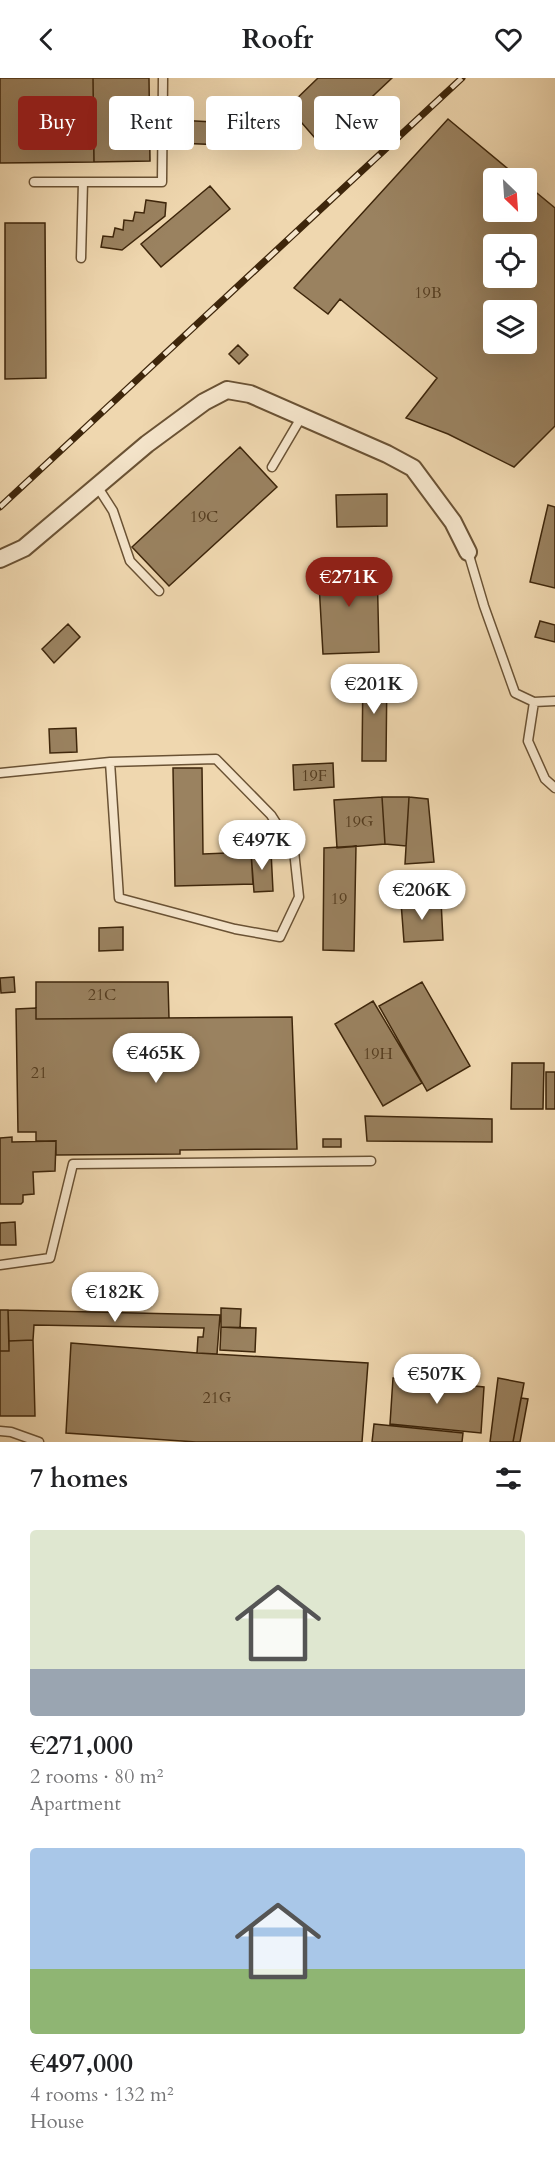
<!DOCTYPE html>
<meta charset="utf-8">
<style>
body{margin:0;font-family:Cardo,serif;background:#f2f2f2;color:#202124;height:100vh;display:flex;flex-direction:column;font-size:22px;white-space:nowrap}
*{box-sizing:border-box;margin:0}
p{font-size:20px;color:#757577}
.icon{flex:none;width:33px;height:33px;fill:none;stroke:currentColor;stroke-width:2;stroke-linecap:round;stroke-linejoin:round}
.map{position:relative;height:1364px;overflow:hidden}
.sheet{display:flex;flex-direction:column;background:#fff;flex:1}
.sheet>*{flex:none}
.top-card{position:absolute;left:18px;top:18px;width:519px;height:54px;display:flex;gap:12px}
.needle{width:39px;rotate:155deg}
.buttons{position:absolute;left:483px;top:90px;display:grid;gap:12px}
.buttons a{display:grid;place-items:center;width:54px;height:54px;border-radius:6px;background:#fff;box-shadow:0 6px 24px #0002;font-size:30px}
.price{position:absolute;translate:-50% -51px;padding:0 14px;border-radius:21px;background:#fff;color:#222;font-size:20px;line-height:39px;filter:drop-shadow(0 2px 3px #0008)}
.price::after{content:'';position:absolute;left:50%;top:36px;width:18px;height:14px;margin-left:-9px;background:inherit;clip-path:polygon(0 0,100% 0,50% 100%)}
.price.active{background:#8f2418;color:#fff}
ul{padding:0;list-style:none}
li{display:grid;align-content:center;gap:12px;height:318px;padding:0 30px}
li span{display:grid;place-items:center;height:186px;border-radius:6px;color:#555}
li>.icon{margin-inline-start:auto}
span .icon{width:108px;height:108px;fill:#fffc;stroke-width:1}
li b{font-size:26px}
h2{display:flex;justify-content:space-between;align-items:center;height:72px;padding:0 30px;font-size:26px}
.tag{padding:0 21px;border-radius:6px;background:#fff;box-shadow:0 6px 24px #0002;font-size:21px;line-height:54px}
.tag.active{background:#8f2418;color:#fff}
header{display:flex;justify-content:space-between;align-items:center;height:78px;padding:0 30px;background:#fff;font-size:27px;font-weight:700}
.map>svg:first-child{display:block}
.building{fill:#9a8260;stroke:#3e260b;stroke-width:1.5;fill-rule:evenodd}
.lines{fill:none;stroke-linecap:round;stroke-linejoin:round}
.lane-casing{stroke:#6a5234;stroke-width:11}
.street-casing{stroke:#6a5234;stroke-width:20}
.lane{stroke:#f5e5cb;stroke-width:8}
.street{stroke:#f5e5cb;stroke-width:16}
.rail-casing{stroke:#3e260b;stroke-width:7}
.rail{stroke:#f5e5cb;stroke-width:4.5;stroke-dasharray:14;stroke-linecap:butt}
.labels{text-anchor:middle;dominant-baseline:central;stroke-width:6;stroke-linejoin:round;paint-order:stroke}
.number-label{font-size:16px;fill:#553d20}
</style>
<header><svg class="icon" aria-label="back" viewBox="0 0 24 24"><path d="M15 5l-7 7 7 7"/></svg>Roofr<svg class="icon" aria-label="heart" viewBox="0 0 24 24"><path d="M12 20l-8-8c-3-5 5-10 8-4 3-6 11-1 8 4z"/></svg></header>
<div class="map">
<svg width="555" height="1364" viewBox="0 0 555 1364">
<rect width="100%" height="100%" fill="#efd7af"/>
<filter id="stains"><feTurbulence type="fractalNoise" baseFrequency=".00333" numOctaves="4"/><feColorMatrix values="0 0 0 0 .2 0 0 0 0 .09 0 0 0 0 .02 0 0 0 .5 -.17"/></filter>
<radialGradient id="worn" r=".72"><stop offset=".6" stop-color="#630" stop-opacity="0"/><stop offset="1" stop-color="#630" stop-opacity=".3"/></radialGradient>
<!-- building -->
<path class="building" d="M0,0H93L94,84L0,85Z
M93,0H149L150,83L94,84Z
M318,0H392L321,67L288,29Z
M448,41L519,100H494V134H526V106L555,130V348L514,389L448,356L406,340L437,300L340,221L328,236L294,210ZM494,166H526V200H494ZM494,232H526V266H494Z
M177,42L250,46L249,68L176,65Z
M210,108L230,131L161,189L141,166Z
M146,122L166,125L165,138L122,172L101,169L103,158L113,159L115,150L123,152L124,142L133,143L135,134L144,135Z
M5,145H45L46,300L5,301Z
M238,267L248,277L239,286L229,276Z
M240,369L277,409L169,508L132,469Z
M387,416V448L337,449L336,417Z
M548,427L555,429V510L530,504Z
M377,485L379,574L323,576L318,488Z
M540,543L555,547V564L535,559Z
M68,546L80,559L54,585L42,571Z
M363,591H387L386,683H362Z
M76,650L77,674L50,675L49,651Z
M333,685L334,709L294,712L293,687Z
M173,690H202L203,776L251,774L253,806L175,808Z
M382,719L385,766L337,770L334,722Z
M382,719H409L406,768L385,766Z
M409,719L428,721L434,784L405,786Z
M356,768L354,873L323,872L324,770Z
M271,773L273,813L254,814L251,774Z
M441,822L443,862L404,864L401,824Z
M123,849V872L99,873V850Z
M14,899L15,914L1,915L0,900Z
M36,904H168L169,940L36,941Z
M422,904L470,988L427,1013L379,928Z
M373,923L422,1005L383,1028L335,946Z
M36,930V941L292,939L297,1071L180,1072V1076L56,1077V1063H36V1054H18L16,931Z
M512,985H544L543,1031H511Z
M546,994H555V1031H546Z
M365,1038L492,1041V1064L367,1063Z
M12,1059V1064L56,1063L55,1093L33,1094L34,1116L23,1117V1124L21,1126H0V1060Z
M323,1061H341V1069H323Z
M15,1144L16,1167H0V1145Z
M221,1230L241,1231L240,1250L221,1249Z
M0,1232H8L9,1273H0Z
M8,1232L220,1237L217,1276L197,1275L198,1259H203L204,1250L34,1247L33,1262L9,1263Z
M221,1249L256,1250L255,1274L220,1272Z
M33,1262L35,1338H0V1273H9V1263Z
M71,1265L197,1275L368,1285L362,1364H196L66,1355Z
M393,1300L484,1309L481,1355L390,1346Z
M498,1300L524,1305L513,1364H490Z
M521,1320L528,1321L520,1364H513Z
M374,1346L463,1355L462,1364H372Z"/>
<g class="lines">
<!-- lane casing -->
<g class="lane-casing">
<path id="lane" d="M34,104H162L163,0
M81,180L83,104
M272,389L302,338
M97,408L113,433L130,483L159,513
M468,474L484,528L515,615L534,624L555,623
M534,624L528,663L545,701L555,710
M0,695L110,684L216,681L271,737L294,773L299,819L280,859L235,851L119,820L110,684
M0,1187L50,1180L73,1086L371,1083
M0,1353L11,1354L39,1364"/>
</g>
<!-- street casing -->
<g class="street-casing">
<path id="street" d="M0,481L24,470L147,366L204,324L227,312L250,316L387,376L413,390L453,444L468,474"/>
</g>
<!-- lane -->
<use href="#lane" class="lane"/>
<!-- street -->
<use href="#street" class="street"/>
<!-- rail casing -->
<g class="rail-casing">
<path id="rail" d="M0,429L462,0"/>
</g>
<!-- rail -->
<use href="#rail" class="rail"/>
</g>
<g class="labels">
<!-- number labels -->
<g class="number-label">
<text x="428" y="215">19B</text>
<text x="204" y="439">19C</text>
<text x="314" y="698">19F</text>
<text x="359" y="744">19G</text>
<text x="339" y="821">19</text>
<text x="102" y="917">21C</text>
<text x="378" y="976">19H</text>
<text x="39" y="995">21</text>
<text x="217" y="1320">21G</text>
</g>
</g>
<rect width="100%" height="100%" filter="url(#stains)"/>
<rect width="100%" height="100%" fill="url(#worn)"/>
</svg>
<div class="buttons">
<a><svg class="needle" viewBox="-14 -14 28 28"><path d="M0-13l5 13h-10z" fill="#e53935"/><path d="M0 13l5-13h-10z" fill="#757577"/></svg></a>
<a><svg class="icon" aria-label="locate" viewBox="0 0 24 24"><circle cx="12" cy="12" r="6"/><path d="M12 2v4M12 18v4M2 12h4M18 12h4"/></svg></a>
<a><svg class="icon" aria-label="layers" viewBox="0 0 24 24"><path d="M12 4l9 5-9 5-9-5zM3 14l9 5 9-5"/></svg></a>
</div>
<b class="price active" style="left:349px;top:530px">€271K</b>
<b class="price" style="left:374px;top:637px">€201K</b>
<b class="price" style="left:262px;top:793px">€497K</b>
<b class="price" style="left:422px;top:843px">€206K</b>
<b class="price" style="left:156px;top:1006px">€465K</b>
<b class="price" style="left:115px;top:1245px">€182K</b>
<b class="price" style="left:437px;top:1327px">€507K</b>
<div class="top-card">
<a class="tag active">Buy</a>
<a class="tag">Rent</a>
<a class="tag">Filters</a>
<a class="tag">New</a>
</div>
</div>
<section class="sheet">
<h2>7 homes<svg class="icon" aria-label="filters" viewBox="0 0 24 24"><path d="M4 7h16M4 17h16"/><circle cx="9" cy="7" r="2"/><circle cx="15" cy="17" r="2"/></svg></h2>
<ul>
<li><span style="background:linear-gradient(#dfe7d0 75%,#9aa5b1 0)"><svg class="icon" aria-label="home" viewBox="0 0 24 24"><path d="M3 11l9-7 9 7M6 9v11h12V9"/></svg></span><div><b>€271,000</b><p>2 rooms · 80 m²</p><p>Apartment</p></div></li>
<li><span style="background:linear-gradient(#a9c7e8 65%,#8fb573 0)"><svg class="icon" aria-label="home" viewBox="0 0 24 24"><path d="M3 11l9-7 9 7M6 9v11h12V9"/></svg></span><div><b>€497,000</b><p>4 rooms · 132 m²</p><p>House</p></div></li>
</ul>
</section>
